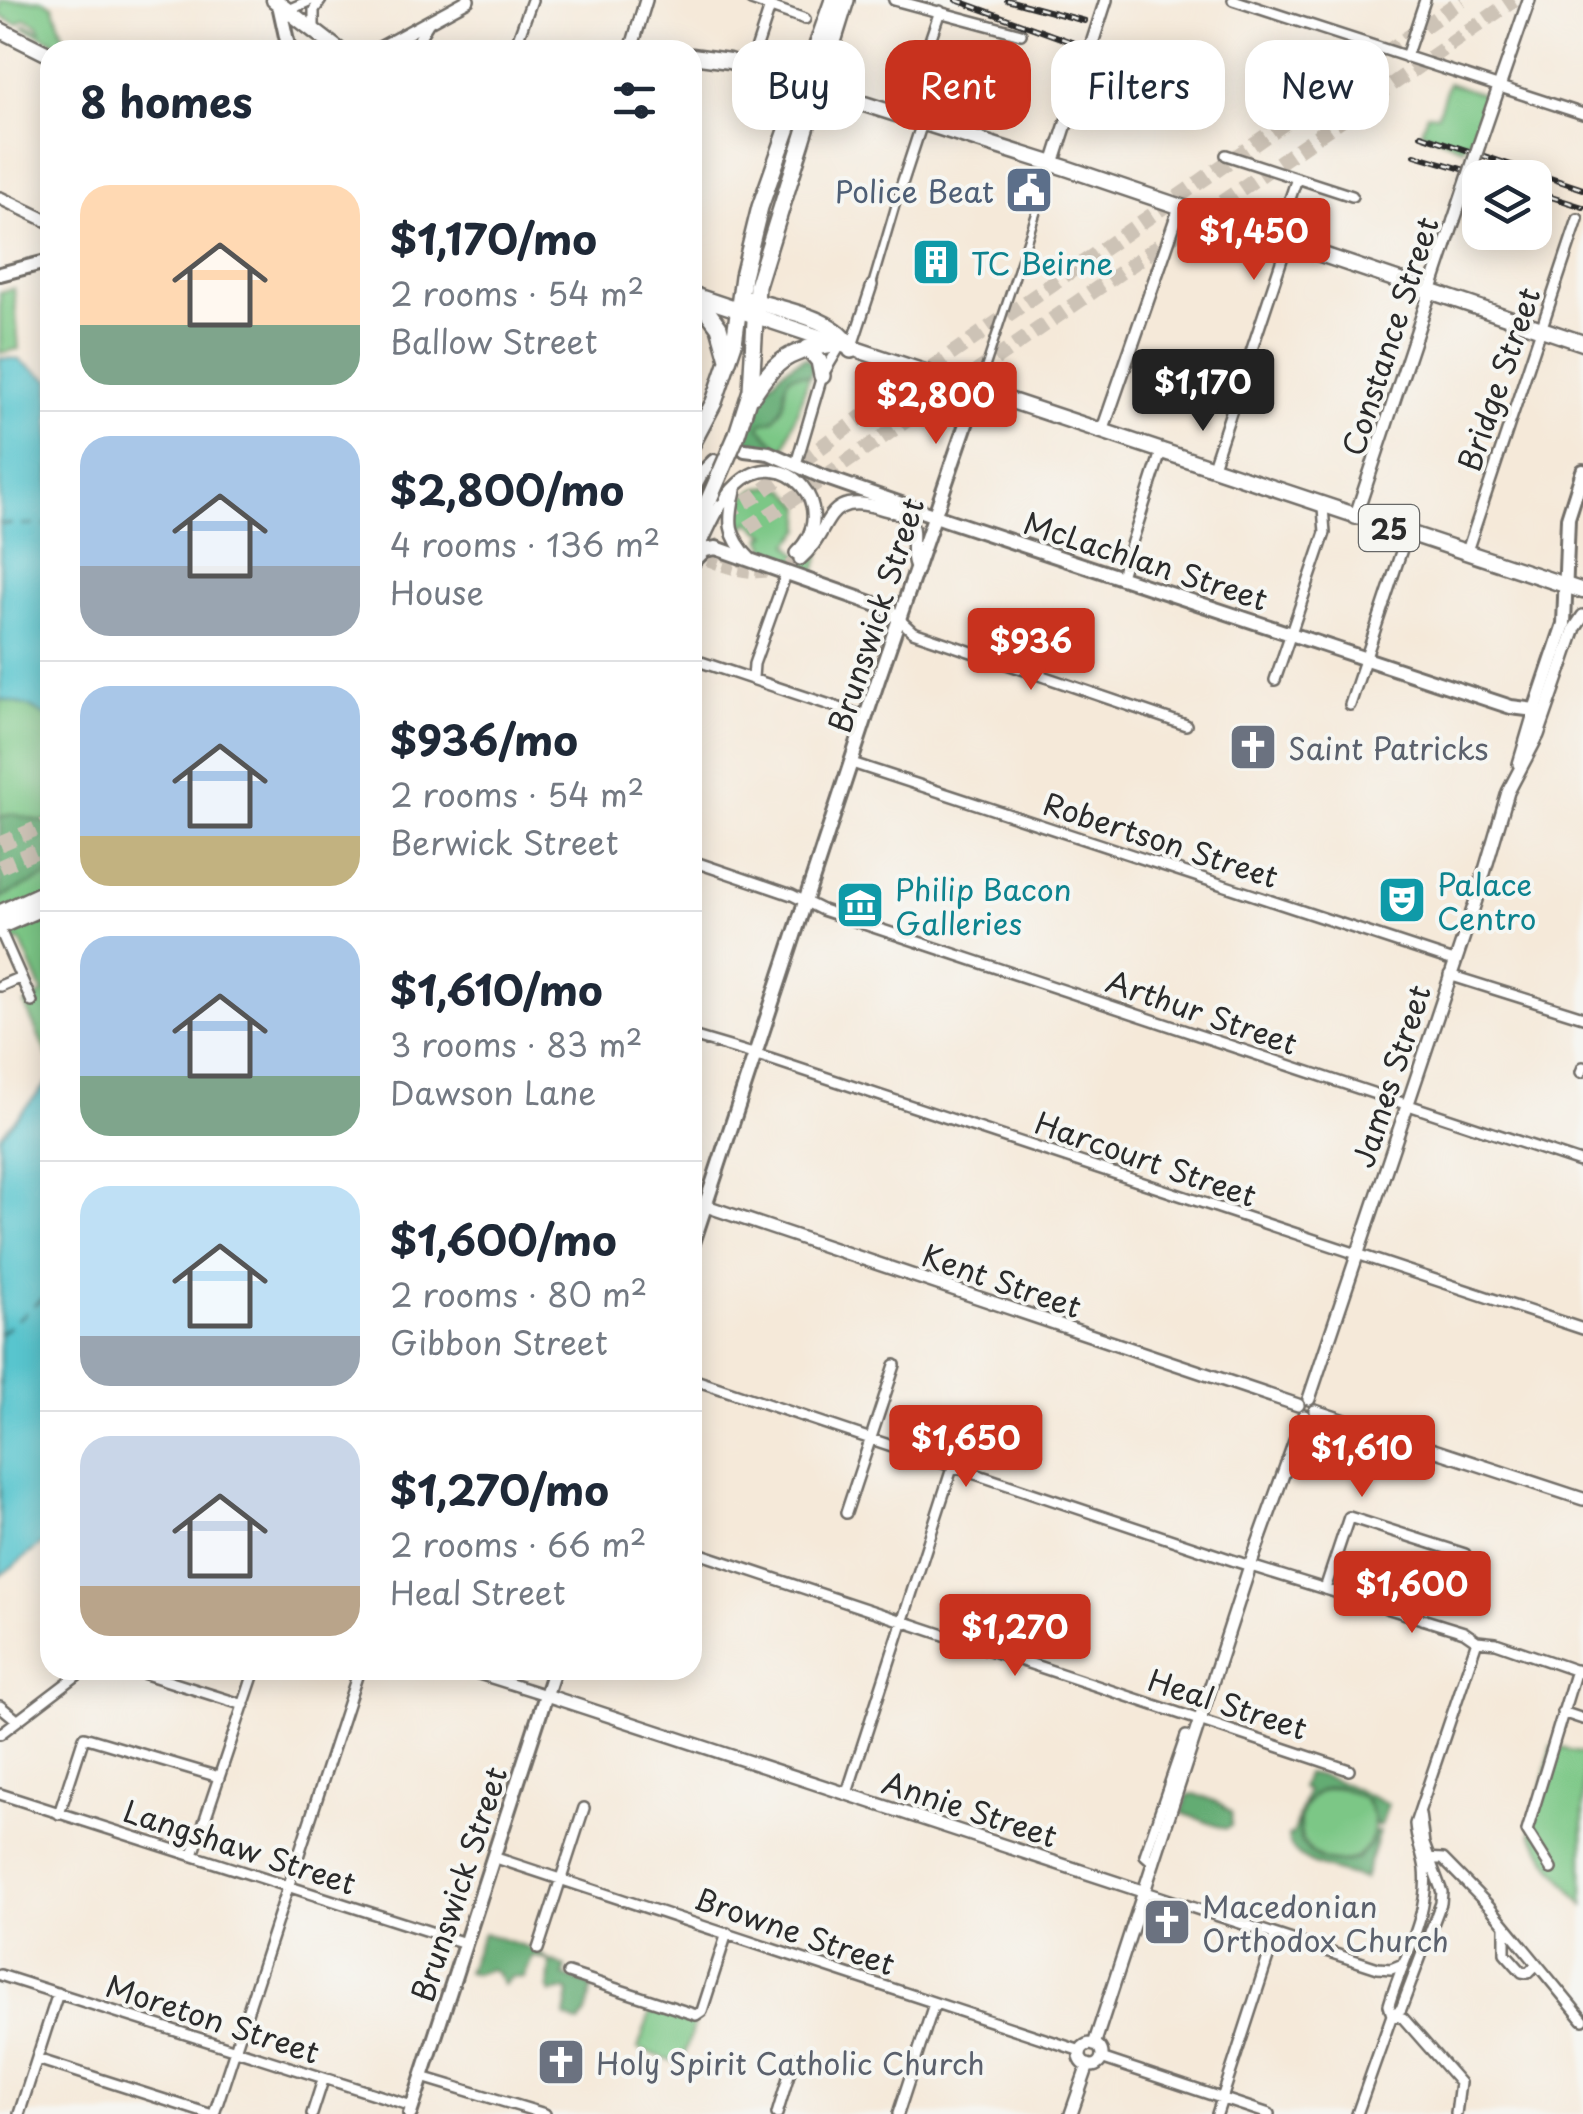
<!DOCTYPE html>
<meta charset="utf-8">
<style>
body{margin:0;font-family:"Playpen Sans",sans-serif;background:#f6f6f7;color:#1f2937;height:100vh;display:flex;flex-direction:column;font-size:38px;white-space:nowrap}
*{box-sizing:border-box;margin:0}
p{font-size:32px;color:#747a83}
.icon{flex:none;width:55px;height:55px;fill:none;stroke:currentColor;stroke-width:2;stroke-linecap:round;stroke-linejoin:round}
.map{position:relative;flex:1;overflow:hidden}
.side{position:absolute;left:40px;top:40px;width:662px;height:1640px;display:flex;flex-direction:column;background:#fff;border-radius:30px;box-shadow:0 5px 25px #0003}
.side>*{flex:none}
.banner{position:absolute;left:732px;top:40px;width:700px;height:90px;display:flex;gap:20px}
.fabs{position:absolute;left:1462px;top:160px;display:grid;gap:20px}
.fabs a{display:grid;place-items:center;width:90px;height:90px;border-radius:20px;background:#fff;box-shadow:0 5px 25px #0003;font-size:50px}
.price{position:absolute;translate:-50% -85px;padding:0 22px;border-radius:10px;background:#c8321e;color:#fff;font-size:32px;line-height:65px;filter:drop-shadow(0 2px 5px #0008)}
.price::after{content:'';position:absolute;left:50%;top:60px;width:30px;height:22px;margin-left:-15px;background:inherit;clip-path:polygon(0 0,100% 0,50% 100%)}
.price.selected{background:#222;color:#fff}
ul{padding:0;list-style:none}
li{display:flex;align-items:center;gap:30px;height:250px;padding:0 40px}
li+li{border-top:2px solid #e0e1e3}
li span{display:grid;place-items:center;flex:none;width:280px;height:200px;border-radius:30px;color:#555}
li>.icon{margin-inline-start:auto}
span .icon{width:120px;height:120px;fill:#fffc;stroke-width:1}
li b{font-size:42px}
h2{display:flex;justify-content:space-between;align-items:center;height:120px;padding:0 40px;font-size:42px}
.pill{padding:0 35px;border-radius:30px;background:#fff;box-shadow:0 5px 25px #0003;font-size:35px;line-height:90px}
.pill.selected{background:#c8321e;color:#fff}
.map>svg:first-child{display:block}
.green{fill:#7bc786;stroke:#537958;stroke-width:2.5}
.forest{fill:#64ac73;stroke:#486c4f;stroke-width:2.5}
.water{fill:#58c5ce;stroke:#42787c;stroke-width:2.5}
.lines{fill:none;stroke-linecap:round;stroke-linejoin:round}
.ferry{stroke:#38595c;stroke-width:2.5;stroke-dasharray:12 10;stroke-linecap:butt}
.tertiary-tunnel{stroke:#cdc3b6;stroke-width:11;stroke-dasharray:11 5.5;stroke-linecap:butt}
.motorway-tunnel{stroke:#cdc3b6;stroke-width:15;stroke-dasharray:15 8;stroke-linecap:butt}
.pedestrian-casing{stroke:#726e68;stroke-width:11}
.minor-casing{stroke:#726e68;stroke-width:14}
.tertiary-casing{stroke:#726e68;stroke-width:16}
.secondary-casing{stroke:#726e68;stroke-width:18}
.primary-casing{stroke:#726e68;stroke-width:19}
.trunk-casing{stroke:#726e68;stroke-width:20}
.pedestrian{stroke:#fff;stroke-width:6}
.minor{stroke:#fff;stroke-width:9}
.tertiary{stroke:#fff;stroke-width:11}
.secondary{stroke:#fff;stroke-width:12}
.primary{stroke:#fff;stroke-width:14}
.trunk{stroke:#fff;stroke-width:15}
.rail-casing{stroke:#2b2b2b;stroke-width:6}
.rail{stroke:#f6f6f2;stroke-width:2.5;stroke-dasharray:8;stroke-linecap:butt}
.tertiary-bridge-casing{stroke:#726e68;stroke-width:16;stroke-linecap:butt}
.trunk-bridge-casing{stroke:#726e68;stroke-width:20;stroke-linecap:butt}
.tertiary-bridge{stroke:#fff;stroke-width:11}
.trunk-bridge{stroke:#fff;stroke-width:15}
.labels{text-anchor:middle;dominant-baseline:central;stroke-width:8;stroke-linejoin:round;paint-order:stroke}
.shield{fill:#f6f6f2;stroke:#686867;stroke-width:2.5}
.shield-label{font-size:28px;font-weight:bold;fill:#2b2b2b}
.service-label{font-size:30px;fill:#4e5e75;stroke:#f6f6f2;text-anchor:end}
.culture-label{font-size:30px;fill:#0d838f;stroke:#f6f6f2;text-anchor:start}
.street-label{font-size:30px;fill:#2b2b2b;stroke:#f6f6f2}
.worship-label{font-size:30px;fill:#5b616d;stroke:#f6f6f2;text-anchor:start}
</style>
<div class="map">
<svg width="1583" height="2114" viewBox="0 0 1583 2114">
<rect width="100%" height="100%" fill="#f6f6f2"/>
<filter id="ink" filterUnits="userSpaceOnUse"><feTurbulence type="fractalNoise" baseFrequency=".01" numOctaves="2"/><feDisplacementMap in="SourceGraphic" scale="20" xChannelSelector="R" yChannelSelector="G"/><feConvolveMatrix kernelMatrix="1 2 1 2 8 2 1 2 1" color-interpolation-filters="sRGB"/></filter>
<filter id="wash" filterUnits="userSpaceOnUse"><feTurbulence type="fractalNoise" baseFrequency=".0048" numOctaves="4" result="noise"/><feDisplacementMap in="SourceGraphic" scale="40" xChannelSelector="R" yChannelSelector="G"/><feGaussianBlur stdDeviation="2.25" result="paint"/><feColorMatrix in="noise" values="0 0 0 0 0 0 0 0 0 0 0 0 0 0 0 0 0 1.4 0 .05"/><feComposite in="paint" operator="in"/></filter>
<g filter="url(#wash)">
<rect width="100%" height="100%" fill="#f5e9d9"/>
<!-- green -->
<path class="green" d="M0,0H43L53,5L64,37L85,47L71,50L23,27L26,25L41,31L38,25L26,19L17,24L0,16Z
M1448,83L1486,95L1471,142L1466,141L1463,148L1421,131L1427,113L1438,114Z
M14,288L19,349L0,353V292Z
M813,365L785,447L743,440L771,381Z
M776,486L787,490L802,507V529L789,544L804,562L823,541L815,572L768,552L762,537L767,535L749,522L740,532L760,556C722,535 729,486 776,486Z
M0,699L28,706L50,718V1061L25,1005L43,993L20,940L9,945L0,922Z
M1552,1746L1583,1753V1905L1554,1869L1531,1833Z
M1300 1825a37 37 0 1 1 74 0a37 37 0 1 1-74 0Z
M651,2010L694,2024L682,2064L638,2049Z"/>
<!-- forest -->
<path class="forest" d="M806,357L813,365L810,376C779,369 787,388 783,405C782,408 775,418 773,420L762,423L760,428L780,448L743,440C759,404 766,373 806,357Z
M12,814L44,822L50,818V875L0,898V817Z
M1306,1773C1336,1776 1360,1793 1388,1804L1381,1825L1377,1826L1366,1799L1337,1786C1274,1795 1294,1883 1358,1858L1371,1843L1374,1832H1379L1364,1879C1340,1871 1290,1866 1288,1836L1293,1833L1307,1791L1301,1788Z
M1195,1794L1220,1803L1232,1813L1231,1826L1225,1829L1182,1813L1188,1795Z
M483,1933L536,1950L548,1960L566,1967L564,1976L590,1985L592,1989L586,2014L579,2024L565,2017L569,1993L566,1990L551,1993L548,1988L550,1961L533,1956L524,1978L511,1977L503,1985L497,1973L491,1969L475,1974L467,1972Z"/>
<!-- water -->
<path class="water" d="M0,358L17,359L50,380V718L28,706L0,699Z
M50,1080V1538L0,1576V1136Z"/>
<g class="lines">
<!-- ferry -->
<path class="ferry" d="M0,524L50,525
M0,1334L50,1292"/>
</g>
</g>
<g filter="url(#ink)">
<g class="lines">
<!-- tertiary-tunnel -->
<path class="tertiary-tunnel" d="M692,546L755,567
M692,555C734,570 759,584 800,559"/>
<!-- motorway-tunnel -->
<path class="motorway-tunnel" d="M705,524L756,496L872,409L1462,0
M709,552L780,508L1514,0
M0,844L50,823
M0,867L50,845"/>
<!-- pedestrian casing -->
<g class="pedestrian-casing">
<path id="pedestrian" d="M872,285L900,190
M978,390L1052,165"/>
</g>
<!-- minor casing -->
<g class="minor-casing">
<path id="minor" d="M751,0L805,19
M894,0L1021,34
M1233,0L1583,114
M288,10L311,0
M940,11L927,49L962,61
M314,30V10L321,0
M412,50L428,24
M514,50L532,0
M1406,57L1425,0
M750,68L770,7
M1226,155L1352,196
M900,190L922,123
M1276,240L1297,178
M49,303H50
M851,349L872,285
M796,464L822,376L840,346
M1212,469L1287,244
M1466,554L1578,219
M1120,579L1161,452
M900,620L913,632L1186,725
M692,659L866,717
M753,678L754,664L786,574
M1275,680L1325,533L1323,507
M1350,705L1407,534
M852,763L1454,961
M692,861L792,895L822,910L1583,1163
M0,930L32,1002
M1449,975L1583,1017
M0,986L21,977
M692,1036L770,1059L1583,1329
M1581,1072L1583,1067
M692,1379L1241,1563L1464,1632L1477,1641L1496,1643L1583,1673
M846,1513L895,1365
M692,1551L1349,1770
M1325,1589L1349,1517L1465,1554
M133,1670L244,1705
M466,1670L546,1695
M0,1706L17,1720
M1562,1712L1583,1719
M0,1734L84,1670
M847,1793L953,1465
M0,1794L465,1943
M59,1814L84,1737L219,1777
M193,1855L255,1670
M493,1857L1081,2051
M1425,1858L1443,1859L1490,1907L1583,2020
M1154,1863L1145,1855L1186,1736
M1551,1869L1527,1831L1576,1670
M1145,1892L1378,1968L1391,1969L1403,1964
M1505,1927V1953L1522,1972L1528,1973L1537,1964
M538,1949L584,1808
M568,1973L696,2015L702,2011L727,1933
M0,1975L412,2106
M1392,2015L1389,2005C1401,1962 1430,1916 1425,1869C1423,1854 1416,1840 1415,1824L1477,1641
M1392,2015L1403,2018L1460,2083L1456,2114
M1101,2058L1269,2114
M37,2059L209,2114
M422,2077L545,2114
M19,2114L58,1993
M214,2114L359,1670
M312,2114L323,2080
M777,2114L794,2058
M898,2114L934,2004
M1217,2114L1275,1936
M1357,2114L1392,2015L1401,2009L1441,1903L1442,1892L1424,1844L1420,1814"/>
</g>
<!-- tertiary casing -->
<g class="tertiary-casing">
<path id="tertiary" d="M376,50L468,0
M631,50L646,0
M1479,145L1529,0
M1053,164L1106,0
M0,198L50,222
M1102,432L1180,207
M735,490C728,520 727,536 750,559
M1355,518L1454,220
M695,557C707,533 717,503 738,484C784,441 843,509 796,553
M800,559C834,530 821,489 884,509C894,512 907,514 911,524C916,535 908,549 917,570
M1519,764L1535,710
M706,1206L1298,1405
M1309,1399L1477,897L1508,792L1538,735L1575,628L1583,616
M1315,1411L1583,1499
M546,1695L1145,1892
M1080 2055a11 11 0 1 1 22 0a11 11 0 1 1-22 0Z
M1094,2045L1250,1566L1304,1416
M1071,2114L1088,2065"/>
</g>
<!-- secondary casing -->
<g class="secondary-casing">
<path id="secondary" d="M278,0L289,50
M0,274L50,261
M745,450L769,453L821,476L947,520L1511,707L1535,710L1564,624L1568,518L1583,471
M692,491L701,474L714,461
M692,563L705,550L716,548L886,608L900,620
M692,1246L878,680L977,392
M410,2114L554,1670"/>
</g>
<!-- primary casing -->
<g class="primary-casing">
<path id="primary" d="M274,0L339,50
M0,30L50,55
M692,56L729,61L1066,168L1583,343
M693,295L1583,591"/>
</g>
<!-- trunk casing -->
<g class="trunk-casing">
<path id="trunk" d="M696,296L719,327L728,359
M747,299C777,309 839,317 851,350
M808,348L819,361L822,376
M753,395C776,358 791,351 833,344
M736,437L751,390L757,286L846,0
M692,444L714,402L734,343L743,276L760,207L833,0
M692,537L710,497
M0,913L50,890
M0,926L50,904"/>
</g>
<!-- pedestrian -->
<use href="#pedestrian" class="pedestrian"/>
<!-- minor -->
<use href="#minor" class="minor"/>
<!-- tertiary -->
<use href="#tertiary" class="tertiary"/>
<!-- secondary -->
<use href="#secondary" class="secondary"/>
<!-- primary -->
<use href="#primary" class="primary"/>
<!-- trunk -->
<use href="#trunk" class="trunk"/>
<!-- rail casing -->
<g class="rail-casing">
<path id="rail" d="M956,0L1077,44
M1007,0L1085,21
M1421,135L1583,189
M1415,155L1492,178
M1535,192L1583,207"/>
</g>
<!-- rail -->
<use href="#rail" class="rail"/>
<!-- tertiary-bridge casing -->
<g class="tertiary-bridge-casing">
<path id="tertiary-bridge" d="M1454,220L1479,145"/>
</g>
<!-- trunk-bridge casing -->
<g class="trunk-bridge-casing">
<path id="trunk-bridge" d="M710,497L736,437"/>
</g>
<!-- tertiary-bridge -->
<use href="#tertiary-bridge" class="tertiary-bridge"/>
<!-- trunk-bridge -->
<use href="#trunk-bridge" class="trunk-bridge"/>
</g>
</g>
<!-- icons -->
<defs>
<g id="civic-square" transform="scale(2.5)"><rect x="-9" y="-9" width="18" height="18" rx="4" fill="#5c6f8a" stroke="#f6f6f2"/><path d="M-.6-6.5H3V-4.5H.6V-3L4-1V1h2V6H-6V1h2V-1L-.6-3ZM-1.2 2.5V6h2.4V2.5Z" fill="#fff"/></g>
<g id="building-square" transform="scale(2.5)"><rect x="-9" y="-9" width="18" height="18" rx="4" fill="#0f9aa8" stroke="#f6f6f2"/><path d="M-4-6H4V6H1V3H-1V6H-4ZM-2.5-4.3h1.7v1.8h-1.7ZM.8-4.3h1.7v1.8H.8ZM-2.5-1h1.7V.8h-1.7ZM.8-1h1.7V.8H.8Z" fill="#fff"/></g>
<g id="church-square" transform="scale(2.5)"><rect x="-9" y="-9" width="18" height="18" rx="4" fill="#6b7280" stroke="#f6f6f2"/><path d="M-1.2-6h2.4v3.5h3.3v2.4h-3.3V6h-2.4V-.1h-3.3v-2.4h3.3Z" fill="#fff"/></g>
<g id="theatre-square" transform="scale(2.5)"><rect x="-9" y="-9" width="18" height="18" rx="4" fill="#0f9aa8" stroke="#f6f6f2"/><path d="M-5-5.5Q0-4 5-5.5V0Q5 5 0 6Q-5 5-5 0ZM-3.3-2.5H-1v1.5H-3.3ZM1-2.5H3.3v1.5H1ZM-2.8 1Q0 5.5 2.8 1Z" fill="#fff"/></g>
<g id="museum-square" transform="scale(2.5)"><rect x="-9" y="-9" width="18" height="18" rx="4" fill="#0f9aa8" stroke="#f6f6f2"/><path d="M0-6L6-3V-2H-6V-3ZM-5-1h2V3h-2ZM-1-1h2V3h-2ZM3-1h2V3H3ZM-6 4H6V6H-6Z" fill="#fff"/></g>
</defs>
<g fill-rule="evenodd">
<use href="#civic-square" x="1029" y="190"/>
<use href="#building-square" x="936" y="262"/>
<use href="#church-square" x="1253" y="747"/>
<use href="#theatre-square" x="1402" y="900"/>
<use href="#museum-square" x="860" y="905"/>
<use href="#church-square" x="1167" y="1922"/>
<use href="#church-square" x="561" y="2062"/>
</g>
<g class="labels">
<!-- shield labels -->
<rect class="shield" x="1359" y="505" width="60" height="46" rx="8"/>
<g class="shield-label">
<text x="1389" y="528">25</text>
</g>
<!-- service labels -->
<g class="service-label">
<text x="994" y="190">Police Beat</text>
</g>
<!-- culture labels -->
<g class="culture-label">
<text x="971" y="262">TC Beirne</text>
<text x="1437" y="883">Palace<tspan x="1437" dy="34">Centro</tspan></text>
<text x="895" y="888">Philip Bacon<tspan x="895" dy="34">Galleries</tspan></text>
</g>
<!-- street labels -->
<g class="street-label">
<text transform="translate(1389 336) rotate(-72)">Constance Street</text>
<text transform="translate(1498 379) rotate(-71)">Bridge Street</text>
<text transform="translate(1146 560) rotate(18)">McLachlan Street</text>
<text transform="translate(875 615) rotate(-72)">Brunswick Street</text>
<text transform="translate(1161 839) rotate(18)">Robertson Street</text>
<text transform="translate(1202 1011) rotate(19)">Arthur Street</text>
<text transform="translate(1390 1076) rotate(-72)">James Street</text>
<text transform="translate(1146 1158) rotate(19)">Harcourt Street</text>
<text transform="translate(1002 1280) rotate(19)">Kent Street</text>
<text transform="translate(1228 1703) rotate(18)">Heal Street</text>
<text transform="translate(970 1808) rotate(18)">Annie Street</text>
<text transform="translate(240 1846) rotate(18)">Langshaw Street</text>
<text transform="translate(458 1884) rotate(-72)">Brunswick Street</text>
<text transform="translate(795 1930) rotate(19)">Browne Street</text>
<text transform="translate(213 2018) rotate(18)">Moreton Street</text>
</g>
<!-- worship labels -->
<g class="worship-label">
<text x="1288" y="747">Saint Patricks</text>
<text x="1202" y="1905">Macedonian<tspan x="1202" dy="34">Orthodox Church</tspan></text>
<text x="596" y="2062">Holy Spirit Catholic Church</text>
</g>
</g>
</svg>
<div class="fabs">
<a><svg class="icon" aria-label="layers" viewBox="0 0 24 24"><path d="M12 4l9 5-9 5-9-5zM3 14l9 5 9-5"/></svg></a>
</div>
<b class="price" style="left:1254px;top:283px">$1,450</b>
<b class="price selected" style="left:1203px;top:434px">$1,170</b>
<b class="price" style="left:936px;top:447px">$2,800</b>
<b class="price" style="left:1031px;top:693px">$936</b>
<b class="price" style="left:966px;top:1490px">$1,650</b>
<b class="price" style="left:1362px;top:1500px">$1,610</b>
<b class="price" style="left:1412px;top:1636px">$1,600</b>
<b class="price" style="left:1015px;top:1679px">$1,270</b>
<div class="banner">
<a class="pill">Buy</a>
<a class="pill selected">Rent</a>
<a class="pill">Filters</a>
<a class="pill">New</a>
</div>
<section class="side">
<h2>8 homes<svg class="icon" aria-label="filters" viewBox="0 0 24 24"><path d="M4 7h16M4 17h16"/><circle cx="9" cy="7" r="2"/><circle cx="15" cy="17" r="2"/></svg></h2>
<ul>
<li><span style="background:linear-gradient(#ffd9b3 70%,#7fa58c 0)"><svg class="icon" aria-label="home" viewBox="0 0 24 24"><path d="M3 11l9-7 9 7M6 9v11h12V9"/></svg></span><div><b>$1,170/mo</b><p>2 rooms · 54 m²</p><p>Ballow Street</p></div></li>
<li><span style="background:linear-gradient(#a9c7e8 65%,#9aa5b1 0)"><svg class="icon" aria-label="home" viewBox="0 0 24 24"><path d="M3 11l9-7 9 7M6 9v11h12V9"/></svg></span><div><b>$2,800/mo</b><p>4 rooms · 136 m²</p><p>House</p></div></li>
<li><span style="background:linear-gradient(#a9c7e8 75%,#c2b280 0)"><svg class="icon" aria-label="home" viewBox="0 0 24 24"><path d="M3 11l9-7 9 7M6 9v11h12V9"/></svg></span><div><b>$936/mo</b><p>2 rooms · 54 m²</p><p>Berwick Street</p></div></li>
<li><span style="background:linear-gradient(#a9c7e8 70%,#7fa58c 0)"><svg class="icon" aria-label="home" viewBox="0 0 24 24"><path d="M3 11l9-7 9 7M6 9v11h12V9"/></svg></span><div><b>$1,610/mo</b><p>3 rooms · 83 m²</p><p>Dawson Lane</p></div></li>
<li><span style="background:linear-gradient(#bfe0f5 75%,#9aa5b1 0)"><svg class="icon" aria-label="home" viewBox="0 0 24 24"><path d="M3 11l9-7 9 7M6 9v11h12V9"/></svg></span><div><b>$1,600/mo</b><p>2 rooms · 80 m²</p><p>Gibbon Street</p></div></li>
<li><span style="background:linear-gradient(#c9d6e8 75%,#b9a48a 0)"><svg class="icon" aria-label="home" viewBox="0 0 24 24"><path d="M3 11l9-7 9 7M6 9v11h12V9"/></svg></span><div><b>$1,270/mo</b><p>2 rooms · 66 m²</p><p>Heal Street</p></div></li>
</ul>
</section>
</div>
